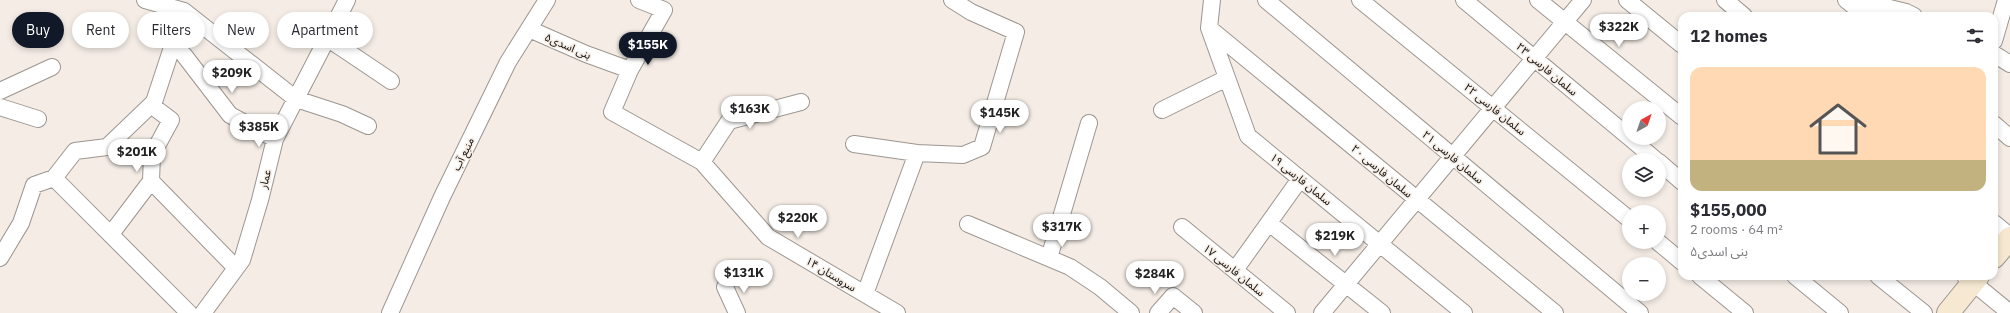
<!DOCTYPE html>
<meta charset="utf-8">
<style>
body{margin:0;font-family:"IBM Plex Sans","Noto Sans Arabic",sans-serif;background:#f2f2f3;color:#2b2b33;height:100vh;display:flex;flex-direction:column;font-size:15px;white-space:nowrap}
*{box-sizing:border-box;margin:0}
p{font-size:13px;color:#7c7c81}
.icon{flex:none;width:22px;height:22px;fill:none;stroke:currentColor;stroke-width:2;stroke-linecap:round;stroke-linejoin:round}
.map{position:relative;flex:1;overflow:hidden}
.drawer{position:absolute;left:1678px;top:12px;width:320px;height:268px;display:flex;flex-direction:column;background:#fff;border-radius:12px;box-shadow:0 2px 6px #0003}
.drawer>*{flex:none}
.guide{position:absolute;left:12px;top:12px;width:380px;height:36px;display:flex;gap:8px}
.needle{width:26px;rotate:40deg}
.fabs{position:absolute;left:1622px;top:101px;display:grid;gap:8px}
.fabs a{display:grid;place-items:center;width:44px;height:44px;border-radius:50%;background:#fff;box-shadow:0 2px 6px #0003;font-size:20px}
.price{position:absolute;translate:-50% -34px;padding:0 9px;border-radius:14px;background:#fff;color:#222;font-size:13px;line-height:26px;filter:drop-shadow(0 1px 2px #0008)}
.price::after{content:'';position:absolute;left:50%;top:24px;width:12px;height:9px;margin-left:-6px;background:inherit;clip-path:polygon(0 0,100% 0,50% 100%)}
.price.active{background:#111827;color:#fff}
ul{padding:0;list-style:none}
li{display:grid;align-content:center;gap:8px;height:212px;padding:0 12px}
li span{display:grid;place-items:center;height:124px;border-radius:12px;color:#555}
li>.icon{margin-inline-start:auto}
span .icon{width:72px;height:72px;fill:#fffc;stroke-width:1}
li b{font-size:17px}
h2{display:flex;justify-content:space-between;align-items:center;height:48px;padding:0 12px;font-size:17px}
.tag{padding:0 14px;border-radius:18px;background:#fff;box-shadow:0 2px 6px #0003;font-size:14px;line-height:36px}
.tag.active{background:#111827;color:#fff}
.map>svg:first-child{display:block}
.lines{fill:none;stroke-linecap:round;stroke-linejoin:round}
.street-casing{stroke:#9d9690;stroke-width:18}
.secondary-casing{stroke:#9d9690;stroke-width:24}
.street{stroke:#fff;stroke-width:16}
.secondary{stroke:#f7e9d1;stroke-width:22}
.labels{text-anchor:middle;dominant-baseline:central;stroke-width:3;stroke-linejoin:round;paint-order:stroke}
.street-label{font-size:11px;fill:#100e0c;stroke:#f4ece5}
</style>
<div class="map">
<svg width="2010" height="313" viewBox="0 0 2010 313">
<rect width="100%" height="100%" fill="#f4ece5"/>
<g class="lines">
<!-- street casing -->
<g class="street-casing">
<path id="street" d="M145,0L184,11L296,99L342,114L368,126
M639,0L664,10L630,70L612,112L702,162L768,237L897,313
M1212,0L1209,28L1248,136L1464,313
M1266,0L1640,313
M1360,0L1629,219
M1464,0L1629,137
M1538,0L1682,117
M1627,0L1682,45
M1725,0L1744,16
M1846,0L1866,16
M1857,0L1906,12L1914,16
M1209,28L1555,313
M529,29L586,54L630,70
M327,38L391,81
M1994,41L2006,0
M1994,54L2010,64
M184,55L230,115L275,139
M0,91L52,67
M0,107L38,119
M1162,110L1227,78
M1994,124L2010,138
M1630,138L1656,160
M854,144L917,153L865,294
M917,153L963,155L982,147L1016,32L971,12L952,0
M702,162L729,121L801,102
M1659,162L1682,182
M54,178L189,313
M151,181L236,268
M1269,223L1382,313
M1994,223L2010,236
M968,224L1070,267L1100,287L1131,313
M1182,227L1287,313
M111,234L151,181L152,155L171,120L151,105
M1658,242L1682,262
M0,258L21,223L34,185L54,178L75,151L107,147L154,102L184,11
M1049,258L1089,123
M1235,270L1300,179
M1700,276L1745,313
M1795,276L1840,313
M1878,276L1924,313
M1965,276L2010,313
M725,287L737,313
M203,313L242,260L260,200L275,139L347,0
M390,313L442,197L508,62L547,0
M1158,313L1173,296L1194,313
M1322,313L1583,0"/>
</g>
<!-- secondary casing -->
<g class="secondary-casing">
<path id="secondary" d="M1994,257L2010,238
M1948,313L1978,276"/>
</g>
<!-- street -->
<use href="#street" class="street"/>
<!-- secondary -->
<use href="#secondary" class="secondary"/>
</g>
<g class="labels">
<!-- street labels -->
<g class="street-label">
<text transform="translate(568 46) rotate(23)">بنی اسدی۵</text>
<text transform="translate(1547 69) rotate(40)">سلمان فارسی ۲۳</text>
<text transform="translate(1495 109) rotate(39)">سلمان فارسی ۲۲</text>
<text transform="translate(463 154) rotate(-64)">منبع آب</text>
<text transform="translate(1453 157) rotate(40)">سلمان فارسی ۲۱</text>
<text transform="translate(1382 171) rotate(40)">سلمان فارسی ۲۰</text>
<text transform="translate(265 179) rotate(-76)">عمار</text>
<text transform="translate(1301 179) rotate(39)">سلمان فارسی ۱۹</text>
<text transform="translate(1234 270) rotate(39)">سلمان فارسی ۱۷</text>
<text transform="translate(831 274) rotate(31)">سروستان ۱۴</text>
</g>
</g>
</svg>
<div class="fabs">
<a><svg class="needle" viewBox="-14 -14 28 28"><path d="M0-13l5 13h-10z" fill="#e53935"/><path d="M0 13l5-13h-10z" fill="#7c7c81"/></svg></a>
<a><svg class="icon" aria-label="layers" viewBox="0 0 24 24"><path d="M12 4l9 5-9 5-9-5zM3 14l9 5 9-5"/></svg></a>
<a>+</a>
<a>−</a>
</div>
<b class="price" style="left:1619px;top:48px">$322K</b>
<b class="price active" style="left:648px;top:66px">$155K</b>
<b class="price" style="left:232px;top:94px">$209K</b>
<b class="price" style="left:750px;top:130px">$163K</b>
<b class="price" style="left:1000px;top:134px">$145K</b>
<b class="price" style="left:259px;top:148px">$385K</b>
<b class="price" style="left:137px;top:173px">$201K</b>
<b class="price" style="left:798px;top:239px">$220K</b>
<b class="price" style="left:1062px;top:248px">$317K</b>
<b class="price" style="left:1335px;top:257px">$219K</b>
<b class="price" style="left:744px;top:294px">$131K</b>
<b class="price" style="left:1155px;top:295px">$284K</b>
<div class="guide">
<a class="tag active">Buy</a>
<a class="tag">Rent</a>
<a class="tag">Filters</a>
<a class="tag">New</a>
<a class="tag">Apartment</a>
</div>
<section class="drawer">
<h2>12 homes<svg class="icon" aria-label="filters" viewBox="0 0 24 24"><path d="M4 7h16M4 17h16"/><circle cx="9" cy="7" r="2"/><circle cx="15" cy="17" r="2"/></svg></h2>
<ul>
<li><span style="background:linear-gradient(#ffd9b3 75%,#c2b280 0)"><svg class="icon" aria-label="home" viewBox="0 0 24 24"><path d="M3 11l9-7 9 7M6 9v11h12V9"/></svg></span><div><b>$155,000</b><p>2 rooms · 64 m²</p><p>بنی اسدی۵</p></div></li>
</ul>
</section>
</div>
